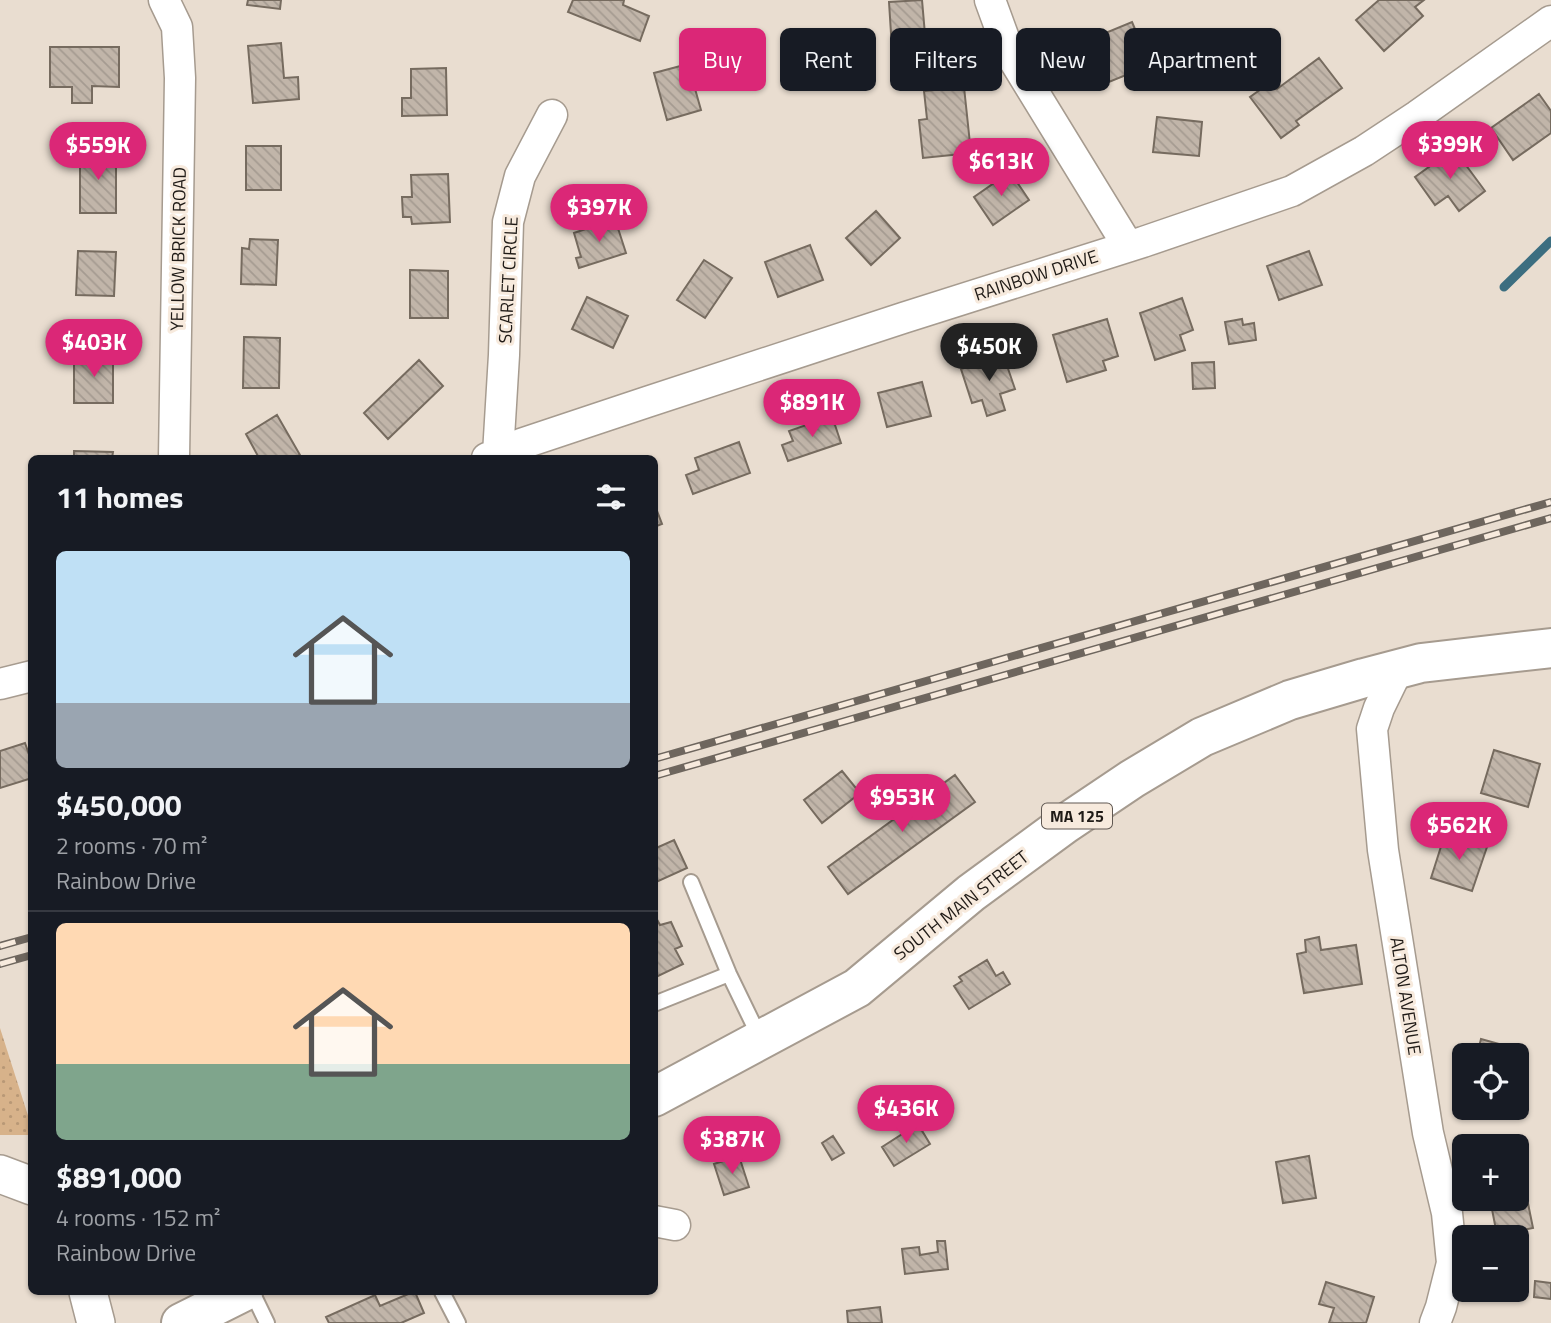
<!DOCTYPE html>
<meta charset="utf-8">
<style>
body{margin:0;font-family:"Titillium Web",sans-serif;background:#20242c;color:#f1f3f6;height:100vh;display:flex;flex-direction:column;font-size:26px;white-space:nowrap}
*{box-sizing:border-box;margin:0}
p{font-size:23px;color:#9ea1a6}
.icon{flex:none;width:38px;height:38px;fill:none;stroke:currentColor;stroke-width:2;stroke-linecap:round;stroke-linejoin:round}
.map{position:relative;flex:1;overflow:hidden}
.panel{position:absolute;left:28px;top:455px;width:630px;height:840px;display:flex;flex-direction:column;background:#171b24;border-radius:10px;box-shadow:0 2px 5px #0004}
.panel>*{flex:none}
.banner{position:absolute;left:679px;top:28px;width:665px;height:63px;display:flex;gap:14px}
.fabs{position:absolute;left:1452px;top:1043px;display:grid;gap:14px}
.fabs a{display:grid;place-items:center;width:77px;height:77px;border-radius:10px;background:#171b24;box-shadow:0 2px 5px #0004;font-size:35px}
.price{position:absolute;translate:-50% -60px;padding:0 16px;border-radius:24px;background:#db2777;color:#fff;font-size:23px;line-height:46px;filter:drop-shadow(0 2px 4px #0008)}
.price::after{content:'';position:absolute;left:50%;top:42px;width:21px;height:16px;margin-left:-10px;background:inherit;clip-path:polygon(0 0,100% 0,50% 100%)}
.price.current{background:#222;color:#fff}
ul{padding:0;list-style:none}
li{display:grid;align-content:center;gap:14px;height:371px;padding:0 28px}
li+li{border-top:2px solid #363941}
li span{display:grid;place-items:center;height:217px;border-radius:10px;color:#555}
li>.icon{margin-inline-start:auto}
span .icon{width:126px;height:126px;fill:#fffc;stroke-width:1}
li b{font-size:30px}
h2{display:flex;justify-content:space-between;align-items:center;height:84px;padding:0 28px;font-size:30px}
.pill{padding:0 24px;border-radius:10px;background:#171b24;box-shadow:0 2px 5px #0004;font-size:24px;line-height:63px}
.pill.current{background:#db2777;color:#fff}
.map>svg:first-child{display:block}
.park{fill:url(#park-dots)}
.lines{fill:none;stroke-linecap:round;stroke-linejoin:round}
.stream{stroke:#3c6e80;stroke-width:9}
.building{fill:url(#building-back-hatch);stroke:#766b5f;stroke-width:2}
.service-casing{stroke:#a69b8f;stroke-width:18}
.minor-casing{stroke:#a69b8f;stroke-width:33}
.tertiary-casing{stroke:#a69b8f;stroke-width:40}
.primary-casing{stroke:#a69b8f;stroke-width:42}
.service{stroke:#fff;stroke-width:14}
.minor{stroke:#fff;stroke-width:30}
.tertiary{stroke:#fff;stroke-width:37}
.primary{stroke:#fff;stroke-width:38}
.rail-casing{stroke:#6e665e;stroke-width:8}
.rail{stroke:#f7eadd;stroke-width:5;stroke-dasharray:16;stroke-linecap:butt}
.labels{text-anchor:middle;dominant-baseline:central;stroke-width:6;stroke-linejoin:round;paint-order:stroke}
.shield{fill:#f7eadd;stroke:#605852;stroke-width:2}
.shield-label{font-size:16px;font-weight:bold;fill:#1f1a16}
.street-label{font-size:18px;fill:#1f1a16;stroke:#f7eadd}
</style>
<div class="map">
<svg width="1551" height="1323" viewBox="0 0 1551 1323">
<defs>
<pattern id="park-dots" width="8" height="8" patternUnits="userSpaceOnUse" patternTransform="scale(1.75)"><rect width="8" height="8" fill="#d7b28a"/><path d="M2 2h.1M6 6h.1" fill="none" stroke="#b89876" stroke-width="1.8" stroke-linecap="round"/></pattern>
<pattern id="building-back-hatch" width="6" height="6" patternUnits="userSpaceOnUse" patternTransform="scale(1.75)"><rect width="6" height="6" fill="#c1b5a9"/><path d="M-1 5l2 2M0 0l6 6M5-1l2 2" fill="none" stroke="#a59b91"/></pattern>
</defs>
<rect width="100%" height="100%" fill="#e9ddd0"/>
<!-- park -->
<path class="park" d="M0,1028L31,1125V1135H0Z"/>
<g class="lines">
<!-- stream -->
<path class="stream" d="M1504,287L1551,241"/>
</g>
<!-- building -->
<path class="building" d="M248,0H281L280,9L247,5Z
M573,0H624L623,5L649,16L640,41L568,12Z
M922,0L926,46L892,49L889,2Z
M1379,0H1424L1415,7L1423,16L1384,51L1356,20Z
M1132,22L1140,41L1126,47L1136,71L1104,84L1086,41Z
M281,43L284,78L298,77L299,99L253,103L248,46Z
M50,47H119V87L92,86V103H72V87H50Z
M1319,58L1342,88L1296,121L1299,125L1281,138L1250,97L1271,82L1277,89Z
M688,64L701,110L667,120L654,73Z
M446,68L447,115L402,116V98H411V69Z
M964,87L971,153L923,158L919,120L927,119L924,91Z
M1539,94L1551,111V133L1513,160L1491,128Z
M1157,117L1202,122L1199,156L1153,152Z
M246,146H281V190H246Z
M1454,149L1485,191L1459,211L1448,196L1435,205L1415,177Z
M80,151H116V213H80Z
M1010,172L1029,200L993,225L974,197Z
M448,174L450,222L412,224L411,217H403L402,197H412L411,175Z
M876,211L900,238L871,265L846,238Z
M615,219L626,253L579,268L576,258L581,257L574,233Z
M250,239L278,240L276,285L241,284L242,248L249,249Z
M810,245L823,280L778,297L765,262Z
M78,251L116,252L114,296L76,295Z
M1309,251L1322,285L1279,300L1267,266Z
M704,260L732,278L705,318L677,300Z
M410,270L448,271V318H410Z
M587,297L628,316L613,348L572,329Z
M1182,298L1193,330L1180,335L1185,350L1155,360L1140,313Z
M1107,319L1118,356L1103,361L1106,370L1067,382L1053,335Z
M1242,319L1243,325L1254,323L1256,340L1229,344L1225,322Z
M244,337L280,338L279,388H243Z
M1003,354L1015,389L1000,394L1005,410L987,416L982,400L972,403L961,369Z
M74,355H113V403H74Z
M419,360L443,386L388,439L364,413Z
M1214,362L1215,388L1193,389L1192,363Z
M922,382L931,416L887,427L878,393Z
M277,415L300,455L293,458H259L246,434Z
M832,416L841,443L788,461L782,445L793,441L789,431Z
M739,442L750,473L693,494L686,475L699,470L695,458Z
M74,451L113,452L112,458H74Z
M654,503L662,524L654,527Z
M25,743L32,763V778L0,788V751Z
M1494,750L1540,764L1528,807L1481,793Z
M842,771L860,793L822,823L804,800Z
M955,775L975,802L848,894L828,867Z
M1445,834L1487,847L1472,891L1431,878Z
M674,840L687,868L654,883V849Z
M654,914L660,925L671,922L682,946L675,949L683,964L654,978Z
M1319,937L1321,950L1356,945L1362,984L1304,993L1297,954L1306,952L1305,940Z
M987,960L996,976L1003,972L1010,984L969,1009L954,986L962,981L959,977Z
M1481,1039L1524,1051L1517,1078V1055H1477Z
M926,1092L943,1117L927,1128L919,1115L914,1118L906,1106Z
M918,1124L930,1144L894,1166L882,1147Z
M833,1136L844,1153L832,1160L822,1143Z
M739,1156L749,1187L724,1195L714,1164Z
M1309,1156L1316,1198L1283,1203L1276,1162Z
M1517,1169H1521L1533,1228L1497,1235L1490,1199H1517Z
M937,1241H945L948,1269L905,1274L902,1249L919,1247L920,1255L938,1252Z
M1535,1281L1551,1283V1299L1534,1297Z
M1326,1282L1374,1297L1366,1323H1329L1334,1308L1319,1304Z
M413,1292H415L424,1313L401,1323H329L326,1317L375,1295L380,1306Z
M880,1307L882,1323H848L847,1311Z"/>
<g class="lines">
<!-- service casing -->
<g class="service-casing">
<path id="service" d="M691,882L729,974L760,1038
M654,1004L729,974
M252,1292L267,1323
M442,1292L458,1323"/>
</g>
<!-- minor casing -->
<g class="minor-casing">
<path id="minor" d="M164,0L177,27L180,78L174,458
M990,0L1009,52L1128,246
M498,454L504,355L508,222L520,176L552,115
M487,458L521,444L647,402L903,318L1143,242L1292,191L1364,151L1417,116L1551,21
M1398,669L1379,708L1372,729L1383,850L1428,1133L1447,1213L1452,1263L1441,1307L1435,1323
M0,684L32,676
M654,1221L675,1225"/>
</g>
<!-- tertiary casing -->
<g class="tertiary-casing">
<path id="tertiary" d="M0,1174L32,1186
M88,1292L96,1323"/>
</g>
<!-- primary casing -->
<g class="primary-casing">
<path id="primary" d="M654,1097L857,988L971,893L1065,824L1132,779L1202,737L1290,700L1364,678L1421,663L1551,648
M181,1323L243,1292"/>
</g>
<!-- service -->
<use href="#service" class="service"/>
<!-- minor -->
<use href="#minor" class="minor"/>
<!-- tertiary -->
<use href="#tertiary" class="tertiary"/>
<!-- primary -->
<use href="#primary" class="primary"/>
<!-- rail casing -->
<g class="rail-casing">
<path id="rail" d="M654,759L1551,502
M654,776L1551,518
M0,946L32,937
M0,964L32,955"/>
</g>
<!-- rail -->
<use href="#rail" class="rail"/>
</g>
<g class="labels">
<!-- shield labels -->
<rect class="shield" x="1042" y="803.5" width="70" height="25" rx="5"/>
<g class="shield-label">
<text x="1077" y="816">MA 125</text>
</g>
<!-- street labels -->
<g class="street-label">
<text transform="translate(178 249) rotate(-89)">YELLOW BRICK ROAD</text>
<text transform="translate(1036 275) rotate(-18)">RAINBOW DRIVE</text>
<text transform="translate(508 280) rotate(-87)">SCARLET CIRCLE</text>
<text transform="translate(961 905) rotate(-38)">SOUTH MAIN STREET</text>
<text transform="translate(1406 996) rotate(81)">ALTON AVENUE</text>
</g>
</g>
</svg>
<div class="fabs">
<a><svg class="icon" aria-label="locate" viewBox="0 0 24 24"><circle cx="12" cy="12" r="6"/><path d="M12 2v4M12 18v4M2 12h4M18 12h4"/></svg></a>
<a>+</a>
<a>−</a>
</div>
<b class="price" style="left:1450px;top:181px">$399K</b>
<b class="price" style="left:98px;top:182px">$559K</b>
<b class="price" style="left:1001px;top:198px">$613K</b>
<b class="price" style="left:599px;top:244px">$397K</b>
<b class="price" style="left:94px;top:379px">$403K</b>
<b class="price current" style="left:989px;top:383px">$450K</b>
<b class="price" style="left:812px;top:439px">$891K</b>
<b class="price" style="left:902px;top:834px">$953K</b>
<b class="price" style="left:1459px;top:862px">$562K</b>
<b class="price" style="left:906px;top:1145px">$436K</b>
<b class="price" style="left:732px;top:1176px">$387K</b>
<div class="banner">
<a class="pill current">Buy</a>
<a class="pill">Rent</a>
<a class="pill">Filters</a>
<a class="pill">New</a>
<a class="pill">Apartment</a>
</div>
<section class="panel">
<h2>11 homes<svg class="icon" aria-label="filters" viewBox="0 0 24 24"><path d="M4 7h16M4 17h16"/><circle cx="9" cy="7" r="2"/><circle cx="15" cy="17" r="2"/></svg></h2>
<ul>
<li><span style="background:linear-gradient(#bfe0f5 70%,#9aa5b1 0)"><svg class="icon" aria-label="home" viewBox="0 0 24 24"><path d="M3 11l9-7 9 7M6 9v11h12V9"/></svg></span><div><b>$450,000</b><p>2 rooms · 70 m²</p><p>Rainbow Drive</p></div></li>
<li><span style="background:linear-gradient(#ffd9b3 65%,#7fa58c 0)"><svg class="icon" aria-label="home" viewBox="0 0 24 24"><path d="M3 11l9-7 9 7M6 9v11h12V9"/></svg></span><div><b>$891,000</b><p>4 rooms · 152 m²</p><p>Rainbow Drive</p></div></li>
</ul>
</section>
</div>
